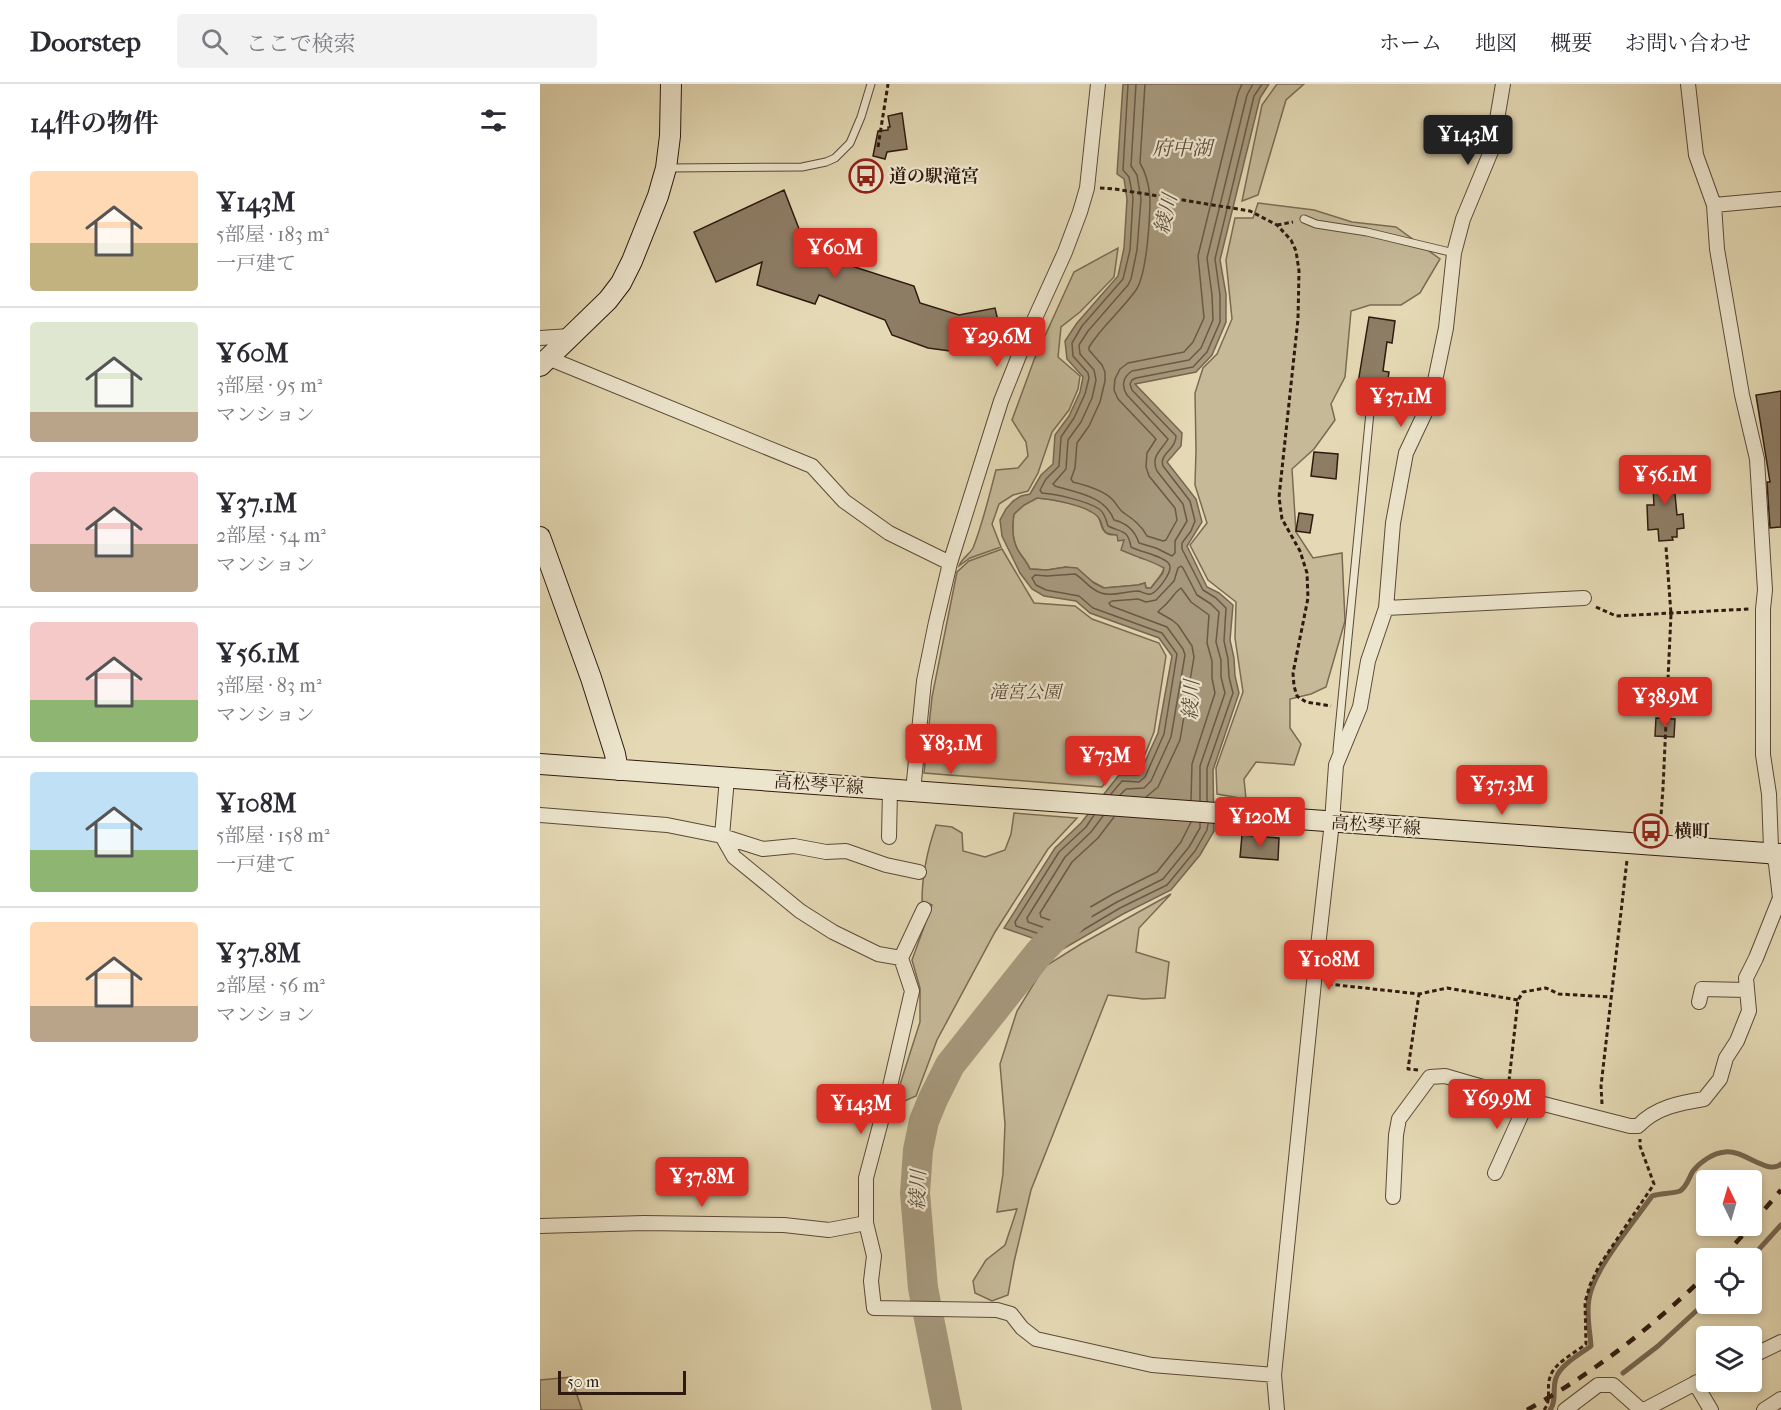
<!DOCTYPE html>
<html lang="ja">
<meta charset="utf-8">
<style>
body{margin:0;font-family:"IM FELL French Canon","Noto Serif JP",serif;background:#f2f2f3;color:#2b2b33;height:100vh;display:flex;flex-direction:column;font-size:22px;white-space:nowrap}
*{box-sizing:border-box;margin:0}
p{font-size:20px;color:#7c7c81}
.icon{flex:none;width:33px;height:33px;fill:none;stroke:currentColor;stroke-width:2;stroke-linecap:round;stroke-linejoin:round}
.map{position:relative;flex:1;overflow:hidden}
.drawer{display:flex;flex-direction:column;background:#fff;width:540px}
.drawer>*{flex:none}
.needle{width:39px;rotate:355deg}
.controls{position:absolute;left:1156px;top:1086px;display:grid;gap:12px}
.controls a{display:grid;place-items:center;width:66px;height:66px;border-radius:6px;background:#fff;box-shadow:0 3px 9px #0003;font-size:30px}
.scale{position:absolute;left:18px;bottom:15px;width:128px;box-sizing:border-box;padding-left:6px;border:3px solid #2f1a0f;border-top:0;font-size:16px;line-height:21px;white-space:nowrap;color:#2f1a0f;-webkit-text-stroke:4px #ede6ce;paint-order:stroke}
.price{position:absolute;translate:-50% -51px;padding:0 14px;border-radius:6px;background:#d93025;color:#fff;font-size:20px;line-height:39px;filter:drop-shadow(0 2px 3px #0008)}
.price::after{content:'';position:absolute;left:50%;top:36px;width:18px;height:14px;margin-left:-9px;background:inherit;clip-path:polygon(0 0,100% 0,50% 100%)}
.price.on{background:#222;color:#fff}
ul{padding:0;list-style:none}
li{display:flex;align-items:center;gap:18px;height:150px;padding:0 30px}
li+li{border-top:2px solid #e1e1e2}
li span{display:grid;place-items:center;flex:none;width:168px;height:120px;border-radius:6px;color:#555}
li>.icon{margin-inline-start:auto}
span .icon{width:72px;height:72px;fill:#fffc;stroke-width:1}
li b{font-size:26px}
h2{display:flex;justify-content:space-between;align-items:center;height:72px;padding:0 30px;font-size:26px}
header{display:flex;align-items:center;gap:36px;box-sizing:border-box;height:84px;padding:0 30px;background:#fff;border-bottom:2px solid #e1e1e2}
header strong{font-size:28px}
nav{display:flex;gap:33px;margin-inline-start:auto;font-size:21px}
.search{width:420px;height:54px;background:#f2f2f3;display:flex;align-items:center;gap:15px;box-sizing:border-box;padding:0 21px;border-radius:6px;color:#7c7c81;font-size:22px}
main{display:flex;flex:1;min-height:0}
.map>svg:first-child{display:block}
.green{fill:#c5b998;stroke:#7a6a54;stroke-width:1.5}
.water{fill:#a6987c;stroke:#766650;stroke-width:1.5;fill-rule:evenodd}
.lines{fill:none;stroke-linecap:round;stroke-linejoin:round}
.shore{stroke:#6a5946;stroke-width:1.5}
.stream{stroke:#766650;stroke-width:5}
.river{stroke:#a6987c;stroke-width:30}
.building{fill:#8d7d65;stroke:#2f1a0f;stroke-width:1.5}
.lane-casing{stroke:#5c4a38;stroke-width:9}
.street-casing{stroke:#5c4a38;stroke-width:16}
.secondary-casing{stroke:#2f1a0f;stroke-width:22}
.path{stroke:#2f1a0f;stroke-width:3;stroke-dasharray:4.5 3;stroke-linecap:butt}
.lane{stroke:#ede6ce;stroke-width:7}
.street{stroke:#ede6ce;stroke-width:14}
.secondary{stroke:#ede6ce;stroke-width:20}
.rail{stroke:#2f1a0f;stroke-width:4.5;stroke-dasharray:10 10;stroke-linecap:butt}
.labels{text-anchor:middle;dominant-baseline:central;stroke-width:4.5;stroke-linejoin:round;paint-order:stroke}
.poi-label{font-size:18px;font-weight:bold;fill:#2f1a0f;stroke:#ede6ce;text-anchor:start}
.park-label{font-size:18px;font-style:italic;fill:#5c4a38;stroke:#ede6ce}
.street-label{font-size:18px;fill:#2f1a0f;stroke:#ede6ce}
.water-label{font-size:20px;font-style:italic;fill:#5f4c3b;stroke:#ede6ce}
</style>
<header>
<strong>Doorstep</strong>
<div class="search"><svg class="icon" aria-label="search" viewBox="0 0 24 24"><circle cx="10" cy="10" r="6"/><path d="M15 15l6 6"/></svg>ここで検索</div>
<nav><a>ホーム</a><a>地図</a><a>概要</a><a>お問い合わせ</a></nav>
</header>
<main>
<section class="drawer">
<h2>14件の物件<svg class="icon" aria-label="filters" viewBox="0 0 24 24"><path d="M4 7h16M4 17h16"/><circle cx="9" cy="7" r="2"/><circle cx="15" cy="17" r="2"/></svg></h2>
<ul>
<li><span style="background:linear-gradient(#ffd9b3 60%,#c2b280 0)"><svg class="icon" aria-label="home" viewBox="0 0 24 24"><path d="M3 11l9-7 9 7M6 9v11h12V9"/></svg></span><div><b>¥143M</b><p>5部屋 · 183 m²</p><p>一戸建て</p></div></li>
<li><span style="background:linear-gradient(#dfe7d0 75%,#b9a48a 0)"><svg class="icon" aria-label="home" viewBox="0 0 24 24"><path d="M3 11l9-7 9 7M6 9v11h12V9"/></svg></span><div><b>¥60M</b><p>3部屋 · 95 m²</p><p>マンション</p></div></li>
<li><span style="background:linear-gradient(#f6c9c9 60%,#b9a48a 0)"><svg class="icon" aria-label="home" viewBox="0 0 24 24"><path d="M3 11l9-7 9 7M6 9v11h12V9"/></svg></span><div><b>¥37.1M</b><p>2部屋 · 54 m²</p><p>マンション</p></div></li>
<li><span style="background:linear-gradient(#f6c9c9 65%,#8fb573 0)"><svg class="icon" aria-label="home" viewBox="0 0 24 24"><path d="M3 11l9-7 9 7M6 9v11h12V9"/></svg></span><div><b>¥56.1M</b><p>3部屋 · 83 m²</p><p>マンション</p></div></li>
<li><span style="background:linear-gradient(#bfe0f5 65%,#8fb573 0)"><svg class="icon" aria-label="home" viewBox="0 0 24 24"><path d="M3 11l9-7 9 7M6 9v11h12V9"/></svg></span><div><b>¥108M</b><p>5部屋 · 158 m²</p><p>一戸建て</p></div></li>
<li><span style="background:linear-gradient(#ffd9b3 70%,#b9a48a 0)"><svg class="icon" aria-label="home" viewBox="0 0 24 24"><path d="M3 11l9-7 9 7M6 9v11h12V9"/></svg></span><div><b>¥37.8M</b><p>2部屋 · 56 m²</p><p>マンション</p></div></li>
</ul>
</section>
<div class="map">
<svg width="1241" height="1326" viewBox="0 0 1241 1326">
<rect width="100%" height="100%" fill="#e4d9b4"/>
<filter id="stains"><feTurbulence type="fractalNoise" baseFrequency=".00333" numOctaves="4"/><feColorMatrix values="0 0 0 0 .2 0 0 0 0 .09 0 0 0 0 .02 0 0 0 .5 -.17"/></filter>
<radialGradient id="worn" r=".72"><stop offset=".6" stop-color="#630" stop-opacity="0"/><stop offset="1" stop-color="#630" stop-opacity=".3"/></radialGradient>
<!-- green -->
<path class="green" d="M737,0H764L746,16L718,111L702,117L722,21Z
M718,119L774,126L812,138L856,143L900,175L880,209L861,221H830L811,227L805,293L791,320L795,336L774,365L752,385L756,448L773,474L802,469L805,537L786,603L771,610L750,615V644L761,660L754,681L716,678L704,695L706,715L677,710L676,684L703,608L695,554L696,518L668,496L650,461L667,439L655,401L656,366L655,309L663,284L677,270L692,235L686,176L695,134H713Z
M578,164L574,193L540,228L521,243L518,273L540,292L538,305L529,326L512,348L498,389L488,407L473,411L459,420L452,440L461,463L430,474L419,482C422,474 429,471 433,464C443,439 449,412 456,386L478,384L488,372L486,358L472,336L494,276L534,188Z
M497,414C512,415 544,421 556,430C562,435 559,446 568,450C573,452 571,449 577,451C586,454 594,467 600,474L611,476L624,483C623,491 615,497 611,504H606L605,499L598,501L564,504L526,483L507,486L490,485C487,478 483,474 479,468C472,457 472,442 474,430L484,421Z
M462,465L494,519L535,522L552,535L619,559L626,572L614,648L598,688L574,686L562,703L384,689L392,613L417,488L429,477Z
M474,729L537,734L508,765L455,848L397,956L376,1012L358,1020L357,1010L380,938V904L372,876L392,821L382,817C382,790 387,767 396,741L412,743L422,749L423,767L445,773L465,766L471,750Z
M631,810L599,844L596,868L629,878L625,914L603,915L568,911L491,1106L474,1178L468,1211L452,1217L435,1209L433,1197L446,1176L465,1161L477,1125L457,1128L463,1090L465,1040L460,980L477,927L504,883L541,860Z
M31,1293L42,1326H0V1296Z"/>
<!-- water -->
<path class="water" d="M583,0H729L720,14L680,176L686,210V238L672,271L656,288L595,300L642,349L641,362L627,378L656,415L662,438L647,462L667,503L679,509L693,521L690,556L694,574L695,592L699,609L673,686L674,747L660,771L631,806L583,830L523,865L464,844L515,764L541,739L579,691H599L618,649L632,572L619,554L550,529L536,517L504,512L492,505L480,489L462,452L460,436L466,425L473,417L481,412L490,410L501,391L513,380L515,351L529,332L540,308L543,293L527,275L525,257L537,239L578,192L584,164L587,115L584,95L577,90ZM497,414C512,415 544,421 556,431C567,440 556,450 577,451L578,457L584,456L581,466C596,473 610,476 624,484L623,489L611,504H606L605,499L598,501L564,504L554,499L537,484L526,483L507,486L490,485C487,478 483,474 479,468C472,457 472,442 474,430L484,421Z"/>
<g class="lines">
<!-- shore -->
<path class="shore" d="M596,0L591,82L597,91L601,115L597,166L591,195L588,201L548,247L539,261L540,270L554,286L556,296L552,314L541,338L528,356L526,385L513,400L515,402C538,409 565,412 574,436C587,439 595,447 599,459L616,464L632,472L635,469V457L647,437L643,420L617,387C610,372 622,366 628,355L587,311C581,302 583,293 592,287L649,276L661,264L673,236L672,211L667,174L707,11L713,0
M605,0L600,79C606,89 609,102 610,114C610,134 607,190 596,206C582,226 562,242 549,263V266L562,281L565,288V297L560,318L549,342L537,359L535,384L531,395L533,398C545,401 563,406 572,415C576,419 579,426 584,429C594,436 601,441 607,452L623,457L626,456L637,436L635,424L609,392L606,383L607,369L616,355L578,315L574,306L575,295L580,285L588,279L644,268L653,258L664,234L658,172L698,9L702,0
M571,710L582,697L599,698L605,693L624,650L637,570L622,549L553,524L539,512L506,506L496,501L492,494L495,491L507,492L535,490C544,495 549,505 561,509C572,513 586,507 598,507C603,508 606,511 611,510C617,508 634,487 629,480C624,472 600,468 591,463C588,445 582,449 568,442C566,436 565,429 559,425C547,417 516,410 502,409L500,406L506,395L519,382L521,353L534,334L545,310L549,294L548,289L533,272L532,259L542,242L583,195L590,166L593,114L589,93L583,86L588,0
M580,711L586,705L604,704L611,697L631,653L645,571L643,565L627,543L571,522L569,519L572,517L598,515L606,518L616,516L634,497L638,484L641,482L643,484L657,511L671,520L679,528L676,558L681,576V593L685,609L660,682V717
M606,713L618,703L640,656L654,573L652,562L638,541L632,536L618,528C621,524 625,522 628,518C633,513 635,508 641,504L651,518L669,531L667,559L672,577V594L675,609L652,680L651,716
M667,717V684L693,609L689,593L688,575L684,557L686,524L676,514L663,506L642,465V459L651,447L655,437L650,417L623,382C619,369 636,366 636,352L592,306L590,300L592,296L596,294L653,283L667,268L680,238V211L675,175L714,12L722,0
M554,731L546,743L519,768L475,838L476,842L523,858L580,824L627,801L655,767L667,746L668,740
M563,732L551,748L525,773L487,834L488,838L522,850L577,818L623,795L649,763L660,744V739
M574,733L558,754L532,778L500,829L501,833L521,840L573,810L617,788L641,758L651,738"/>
<!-- stream -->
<path class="stream" d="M1211,1174L1241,1141
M1083,1289L1118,1262L1167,1217
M1010,1326C1017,1317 1012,1304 1016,1294C1020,1281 1040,1270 1051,1262C1050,1247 1046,1230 1049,1215C1053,1186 1094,1138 1112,1112C1121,1109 1132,1110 1140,1107C1147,1103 1149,1093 1153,1087C1160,1078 1173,1069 1185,1068C1203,1065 1228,1092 1241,1080"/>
<!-- river -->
<path class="river" d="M407,1326L383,1204L375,1109L378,1066L384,1037L393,1015L410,981L499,869L537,830"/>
</g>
<!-- building -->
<path class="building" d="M362,29L367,65L347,68L345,75L333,72L338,47L348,46V43H350L348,32Z
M244,106L268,168L374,202L380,219L419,231L455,224L464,262L425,269L388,264L352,251L345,236L279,211L275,220L217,201L222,178L176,198L154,148Z
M829,233L855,237L852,259L847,258L843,287L849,288L846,308L817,305Z
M1241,307V443L1230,444L1227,398H1230L1216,311Z
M774,368L798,370L796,395L771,392Z
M1137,385L1139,400H1134L1137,431L1143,430L1144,444L1137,445V453H1132L1133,456L1119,457L1118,445L1108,446L1107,421H1114L1112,387Z
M759,429L773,431L770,449L756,447Z
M1116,634L1135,635L1134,653L1115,652Z
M702,751L739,754L738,776L700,773Z"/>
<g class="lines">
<!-- lane casing -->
<g class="lane-casing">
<path id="lane" d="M128,84L262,83L286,78L295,74L310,59L321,33L331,0
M764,135L776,140L827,148L914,169
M797,666L831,318"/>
</g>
<!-- street casing -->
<g class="street-casing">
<path id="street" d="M1174,121L1241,115
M0,254L30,252
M8,274L272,382L304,417L349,449L410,479
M846,524L1044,514
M187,694L182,752L194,773L260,827L293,848L338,870L361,874L384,825
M373,707L384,597L396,538L410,479L461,317L486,254L525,168L540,128L547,104L558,0
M0,731L127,741L182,752L223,765L254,762L286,768L306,767L346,781L379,788
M349,753L350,706
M361,874L372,907L348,1011L326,1094V1139L334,1172L331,1197L334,1224L457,1226L471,1230L482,1244L496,1255L612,1281L734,1291
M1159,918L1162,905L1206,906
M955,1089L988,1016
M853,1113L856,1051L859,1035L890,993L905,992L988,1016L1090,1042H1098C1116,1023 1140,1019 1164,1015L1180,995L1186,974L1197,957L1209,927L1206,894L1216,874L1240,814L1236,780L1231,764L1229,710L1223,671V525L1225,506L1217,375L1202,311L1177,165L1174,121L1156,71L1148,0
M0,1142L104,1139L244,1141L289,1146L326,1139
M1212,1272L1241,1258
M1155,1299L1171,1326
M737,1326L734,1291L774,898L792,738L796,681L820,623L828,577L846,524L853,439L866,369L891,316L906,244L914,169L923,135L952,65L963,0
M1025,1326L1058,1301H1073L1101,1326
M1104,1326L1167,1293
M1224,1326L1241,1315"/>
</g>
<!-- secondary casing -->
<g class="secondary-casing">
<path id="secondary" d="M0,282L68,216L81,199L92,177L118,112L126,84L130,52L131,0
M0,453L51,594L75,670L78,686
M0,680L1241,770"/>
</g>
<!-- path -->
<path class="path" d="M338,63L348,0
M560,104L575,105L710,127L737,141L751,156L756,167L759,187L758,235L739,413L742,435L760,467L767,489L768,514L753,589L754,602L757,612L766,618L791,622
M737,141L753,138
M1056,523L1076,532L1209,525
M1120,745L1123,704L1131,530L1126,463
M788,900L879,910L907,904L978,916
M878,986L868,985L879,910
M969,997L978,916L983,908L1006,904L1019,910L1071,913
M1062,1020L1061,1002L1087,776
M1004,1326C1012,1316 1006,1305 1010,1293C1014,1279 1035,1269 1046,1260L1045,1218L1050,1201L1059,1182L1114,1100L1100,1062V1055"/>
<!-- lane -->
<use href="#lane" class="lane"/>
<!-- street -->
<use href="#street" class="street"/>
<!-- secondary -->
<use href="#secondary" class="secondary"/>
<!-- rail -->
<path class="rail" d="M1212,1140L1241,1106
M1182,1174L1211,1142
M987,1326C1055,1288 1111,1244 1167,1190"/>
</g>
<!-- icons -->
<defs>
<g id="bus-ring" transform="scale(1.725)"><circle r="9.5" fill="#ede6ce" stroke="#8f2418" stroke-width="1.5"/><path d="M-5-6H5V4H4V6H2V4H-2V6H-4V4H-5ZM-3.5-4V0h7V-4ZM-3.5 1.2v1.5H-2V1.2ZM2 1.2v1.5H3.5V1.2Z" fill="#8f2418"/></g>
</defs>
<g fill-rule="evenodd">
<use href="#bus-ring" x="326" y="92"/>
<use href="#bus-ring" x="1111" y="747"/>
</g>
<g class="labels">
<!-- poi labels -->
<g class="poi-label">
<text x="349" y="92">道の駅滝宮</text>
<text x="1134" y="747">横町</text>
</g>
<!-- park labels -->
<g class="park-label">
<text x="485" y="608">滝宮公園</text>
</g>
<!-- street labels -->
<g class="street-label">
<text transform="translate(279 701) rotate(4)">高松琴平線</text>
<text transform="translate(836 742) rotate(4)">高松琴平線</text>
</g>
<!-- water labels -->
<g class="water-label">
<text x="642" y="64">府中湖</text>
<text transform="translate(626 130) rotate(-77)">綾川</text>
<text transform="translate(651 616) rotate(-87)">綾川</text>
<text transform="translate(378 1106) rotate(-88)">綾川</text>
</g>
</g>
<rect width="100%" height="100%" filter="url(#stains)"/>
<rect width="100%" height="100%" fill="url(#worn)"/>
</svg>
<div class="controls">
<a><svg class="needle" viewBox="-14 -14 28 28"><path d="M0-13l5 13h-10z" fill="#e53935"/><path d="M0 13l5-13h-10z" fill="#7c7c81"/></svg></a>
<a><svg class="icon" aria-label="locate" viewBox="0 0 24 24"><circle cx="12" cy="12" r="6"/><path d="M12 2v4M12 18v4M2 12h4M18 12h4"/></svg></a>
<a><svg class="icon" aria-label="layers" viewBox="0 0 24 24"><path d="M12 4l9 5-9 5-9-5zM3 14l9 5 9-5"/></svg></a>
</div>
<div class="scale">50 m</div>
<b class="price on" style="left:928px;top:82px">¥143M</b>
<b class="price" style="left:295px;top:195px">¥60M</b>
<b class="price" style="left:457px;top:284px">¥29.6M</b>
<b class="price" style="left:861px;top:344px">¥37.1M</b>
<b class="price" style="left:1125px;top:422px">¥56.1M</b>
<b class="price" style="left:1125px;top:644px">¥38.9M</b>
<b class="price" style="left:411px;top:691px">¥83.1M</b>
<b class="price" style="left:565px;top:703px">¥73M</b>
<b class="price" style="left:962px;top:732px">¥37.3M</b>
<b class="price" style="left:720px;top:764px">¥120M</b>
<b class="price" style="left:789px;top:907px">¥108M</b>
<b class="price" style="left:957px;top:1046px">¥69.9M</b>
<b class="price" style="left:321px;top:1051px">¥143M</b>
<b class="price" style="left:162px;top:1124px">¥37.8M</b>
</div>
</main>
